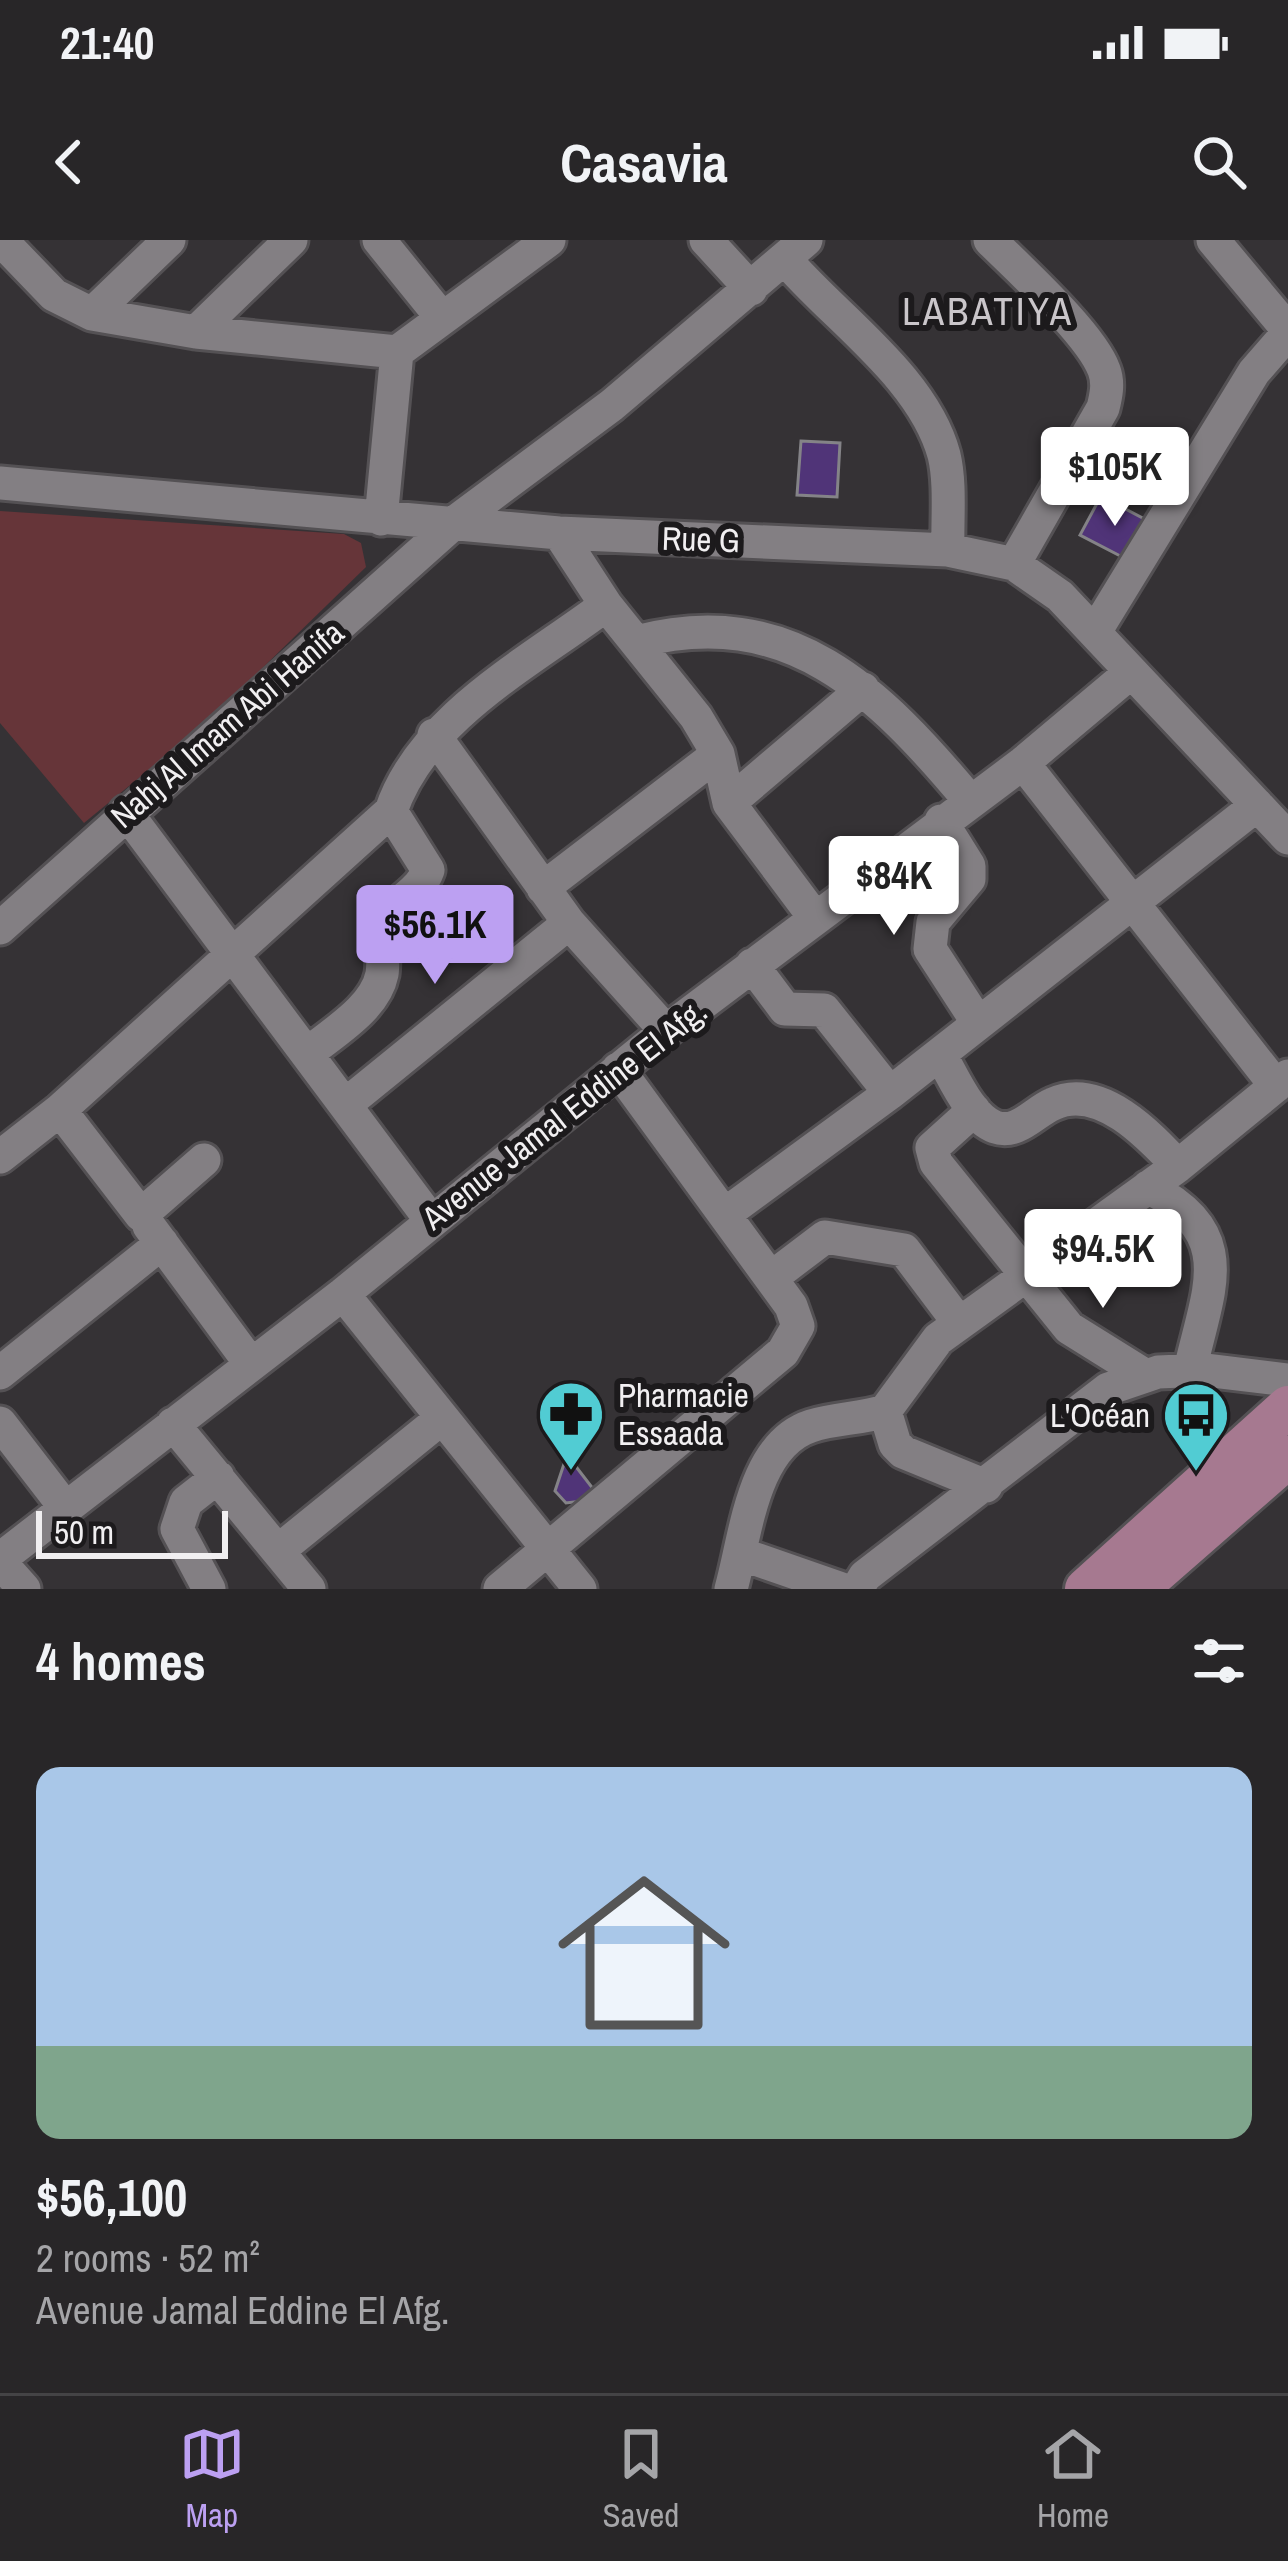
<!DOCTYPE html>
<meta charset="utf-8">
<style>
body{margin:0;font-family:"Archivo Narrow",sans-serif;background:#343234;color:#f1f3f6;height:100vh;display:flex;flex-direction:column;font-size:45px;white-space:nowrap}
*{box-sizing:border-box;margin:0}
p{font-size:39px;color:#a5a5a8}
.icon{flex:none;width:66px;height:66px;fill:none;stroke:currentColor;stroke-width:2;stroke-linecap:round;stroke-linejoin:round}
.map{position:relative;height:1349px;overflow:hidden}
.drawer{display:flex;flex-direction:column;background:#282628;flex:1}
.drawer>*{flex:none}
.scale{position:absolute;left:36px;bottom:30px;width:192px;box-sizing:border-box;padding-left:12px;border:6px solid #f1eff1;border-top:0;font-size:33px;line-height:42px;white-space:nowrap;color:#f1eff1;-webkit-text-stroke:9px #1c1a1c;paint-order:stroke}
.price{position:absolute;translate:-50% -102px;padding:0 27px;border-radius:12px;background:#fff;color:#222;font-size:39px;line-height:78px;filter:drop-shadow(0 3px 6px #0008)}
.price::after{content:'';position:absolute;left:50%;top:72px;width:36px;height:27px;margin-left:-18px;background:inherit;clip-path:polygon(0 0,100% 0,50% 100%)}
.price.on{background:#bca0f2;color:#111}
ul{padding:0;list-style:none}
li{display:grid;align-content:center;gap:24px;height:636px;padding:0 36px}
li+li{border-top:3px solid #444345}
li span{display:grid;place-items:center;height:372px;border-radius:24px;color:#555}
li>.icon{margin-inline-start:auto}
span .icon{width:216px;height:216px;fill:#fffc;stroke-width:1}
li b{font-size:51px}
h2{display:flex;justify-content:space-between;align-items:center;height:144px;padding:0 36px;font-size:51px}
.status{display:flex;justify-content:space-between;align-items:center;height:84px;padding:0 60px;background:#282628;direction:ltr}
.status svg{height:33px;fill:currentColor}
header{display:flex;justify-content:space-between;align-items:center;height:156px;padding:0 36px;background:#282628;font-size:54px;font-weight:700}
.dock{display:flex;justify-content:space-around;align-items:center;height:168px;border-top:3px solid #444345;background:#282628;font-size:33px;color:#a5a5a8}
.dock a{display:grid;justify-items:center;gap:6px}
.dock .on{color:#bca0f2}
.map>svg:first-child{display:block}
.green{fill:#663539}
.building{fill:#503478;stroke:#848387;stroke-width:3}
.lines{fill:none;stroke-linecap:round;stroke-linejoin:round}
.minor-casing{stroke:#545154;stroke-width:39}
.major-casing{stroke:#545154;stroke-width:48}
.minor{stroke:#837f83;stroke-width:33}
.major{stroke:#a67990;stroke-width:42}
.labels{text-anchor:middle;dominant-baseline:central;stroke-width:12;stroke-linejoin:round;paint-order:stroke}
.street-label{font-size:33px;fill:#f1eff1;stroke:#1c1a1c}
.poi-label{font-size:33px;fill:#f1eff1;stroke:#1c1a1c;text-anchor:start}
.quarter-label{font-size:39px;letter-spacing:3px;fill:#cac6ca;stroke:#1c1a1c}
</style>
<div class="status"><b>21:40</b><svg viewBox="0 0 49 12"><path d="M0 12V9h3v3zM5 12V6h3v6zM10 12V3h3v9zM15 12V0h3v12zM26 1h20v11H26zM47 4h2v5h-2z"/></svg></div>
<header><svg class="icon" aria-label="back" viewBox="0 0 24 24"><path d="M15 5l-7 7 7 7"/></svg>Casavia<svg class="icon" aria-label="search" viewBox="0 0 24 24"><circle cx="10" cy="10" r="6"/><path d="M15 15l6 6"/></svg></header>
<div class="map">
<svg width="1288" height="1349" viewBox="0 0 1288 1349">
<rect width="100%" height="100%" fill="#353235"/>
<!-- green -->
<path class="green" d="M0,271L344,294L361,303L366,327L207,482L84,583L0,483Z"/>
<!-- building -->
<path class="building" d="M801,201L840,203L837,257L797,255Z
M1101,256L1150,282L1130,321L1080,295Z
M567,1215L594,1250L590,1260L566,1263L555,1251Z"/>
<g class="lines">
<!-- minor casing -->
<g class="minor-casing">
<path id="minor" d="M1,0L54,55L92,74L196,92L397,112
M379,0L442,78
M706,0L751,49
M990,0C1019,29 1091,94 1104,130C1109,143 1106,156 1103,168L1014,324
M1213,0L1288,90
M785,19C835,78 923,137 944,215C951,244 947,280 948,310
M92,74L169,0
M196,92L291,0
M0,243L559,293L948,310L1014,324L1060,356L1288,598
M381,279L397,112L549,0
M559,293L606,365L696,477L718,514L729,563L815,678
M1095,392L1254,132L1288,93
M636,402C789,361 879,452 970,561
M434,495L569,683L666,791
M1023,523L1276,846
M729,563L863,449
M391,571C423,477 529,423 606,365
M126,572L430,979
M941,581L969,626V639L933,682L930,709L978,783
M543,648L718,514
M0,688L455,282L612,165L806,0
M752,725L785,769L824,770L890,853
M940,814C953,836 970,878 995,887C1018,895 1034,872 1053,864C1100,842 1150,896 1178,926
M345,865L569,683
M60,870L141,975L204,920
M974,870L932,908L936,923L1069,1088L1146,1136
M0,917L60,870L391,571L428,630C420,653 398,658 387,679C378,696 385,716 382,734C375,769 332,793 307,814
M1148,947C1239,994 1209,1046 1190,1130
M725,974L890,853L1257,565
M149,986L250,1123
M771,1038L825,997L904,1010L959,1083
M343,1054L580,1349
M0,1133L162,1003
M885,1171L895,1204L903,1212L986,1246
M0,1183L64,1266
M173,1184L309,1349
M278,1311L442,1178
M741,1314L842,1349
M0,1319L343,1054L666,791L1023,523L1130,433
M0,1322L24,1349
M209,1349L177,1289L186,1262L218,1237
M500,1349L783,1112L798,1086L791,1066L618,829
M731,1349C746,1296 752,1205 811,1186C835,1178 861,1179 885,1171L938,1099L1178,926L1288,836
M857,1349L865,1336L1108,1149L1158,1132L1205,1130L1288,1140"/>
</g>
<!-- major casing -->
<g class="major-casing">
<path id="major" d="M1086,1349L1288,1167
M1137,1349L1288,1217"/>
</g>
<!-- minor -->
<use href="#minor" class="minor"/>
<!-- major -->
<use href="#major" class="major"/>
</g>
<!-- icons -->
<defs>
<g id="pharmacy-pin" transform="scale(3.45)"><path d="M0 17L-7.5 6A9.5 9.5 0 1 1 7.5 6Z" fill="#51ccd3" stroke="#1c1a1c"/><path d="M-2-6h4v4h4v4h-4v4h-4v-4h-4v-4h4Z" fill="#111"/></g>
<g id="bus-pin" transform="scale(3.45)"><path d="M0 17L-7.5 6A9.5 9.5 0 1 1 7.5 6Z" fill="#51ccd3" stroke="#1c1a1c"/><path d="M-5-6H5V4H4V6H2V4H-2V6H-4V4H-5ZM-3.5-4V0h7V-4ZM-3.5 1.2v1.5H-2V1.2ZM2 1.2v1.5H3.5V1.2Z" fill="#111"/></g>
</defs>
<g fill-rule="evenodd">
<use href="#pharmacy-pin" x="571" y="1174"/>
<use href="#bus-pin" x="1196" y="1175"/>
</g>
<g class="labels">
<!-- street labels -->
<g class="street-label">
<text transform="translate(701 299) rotate(2)">Rue G</text>
<text transform="translate(227 484) rotate(-41)">Nahj Al Imam Abi Hanifa</text>
<text transform="translate(564 874) rotate(-38)">Avenue Jamal Eddine El Afg.</text>
</g>
<!-- poi labels -->
<g class="poi-label">
<text x="618" y="1155">Pharmacie<tspan x="618" dy="38">Essaada</tspan></text>
<text x="1150" y="1175" text-anchor="end">L'Océan</text>
</g>
<!-- quarter labels -->
<g class="quarter-label">
<text x="988" y="71">LABATIYA</text>
</g>
</g>
</svg>
<div class="scale">50 m</div>
<b class="price" style="left:1115px;top:289px">$105K</b>
<b class="price" style="left:894px;top:698px">$84K</b>
<b class="price on" style="left:435px;top:747px">$56.1K</b>
<b class="price" style="left:1103px;top:1071px">$94.5K</b>
</div>
<section class="drawer">
<h2>4 homes<svg class="icon" aria-label="filters" viewBox="0 0 24 24"><path d="M4 7h16M4 17h16"/><circle cx="9" cy="7" r="2"/><circle cx="15" cy="17" r="2"/></svg></h2>
<ul>
<li><span style="background:linear-gradient(#a9c7e8 75%,#7fa58c 0)"><svg class="icon" aria-label="home" viewBox="0 0 24 24"><path d="M3 11l9-7 9 7M6 9v11h12V9"/></svg></span><div><b>$56,100</b><p>2 rooms · 52 m²</p><p>Avenue Jamal Eddine El Afg.</p></div></li>
</ul>
</section>
<nav class="dock">
<a class="on"><svg class="icon" aria-label="map" viewBox="0 0 24 24"><path d="M3 6l6-2 6 2 6-2v14l-6 2-6-2-6 2zM9 4v14M15 6v14"/></svg>Map</a>
<a><svg class="icon" aria-label="saved" viewBox="0 0 24 24"><path d="M7 4h10v16l-5-4-5 4z"/></svg>Saved</a>
<a><svg class="icon" aria-label="home" viewBox="0 0 24 24"><path d="M3 11l9-7 9 7M6 9v11h12V9"/></svg>Home</a>
</nav>
